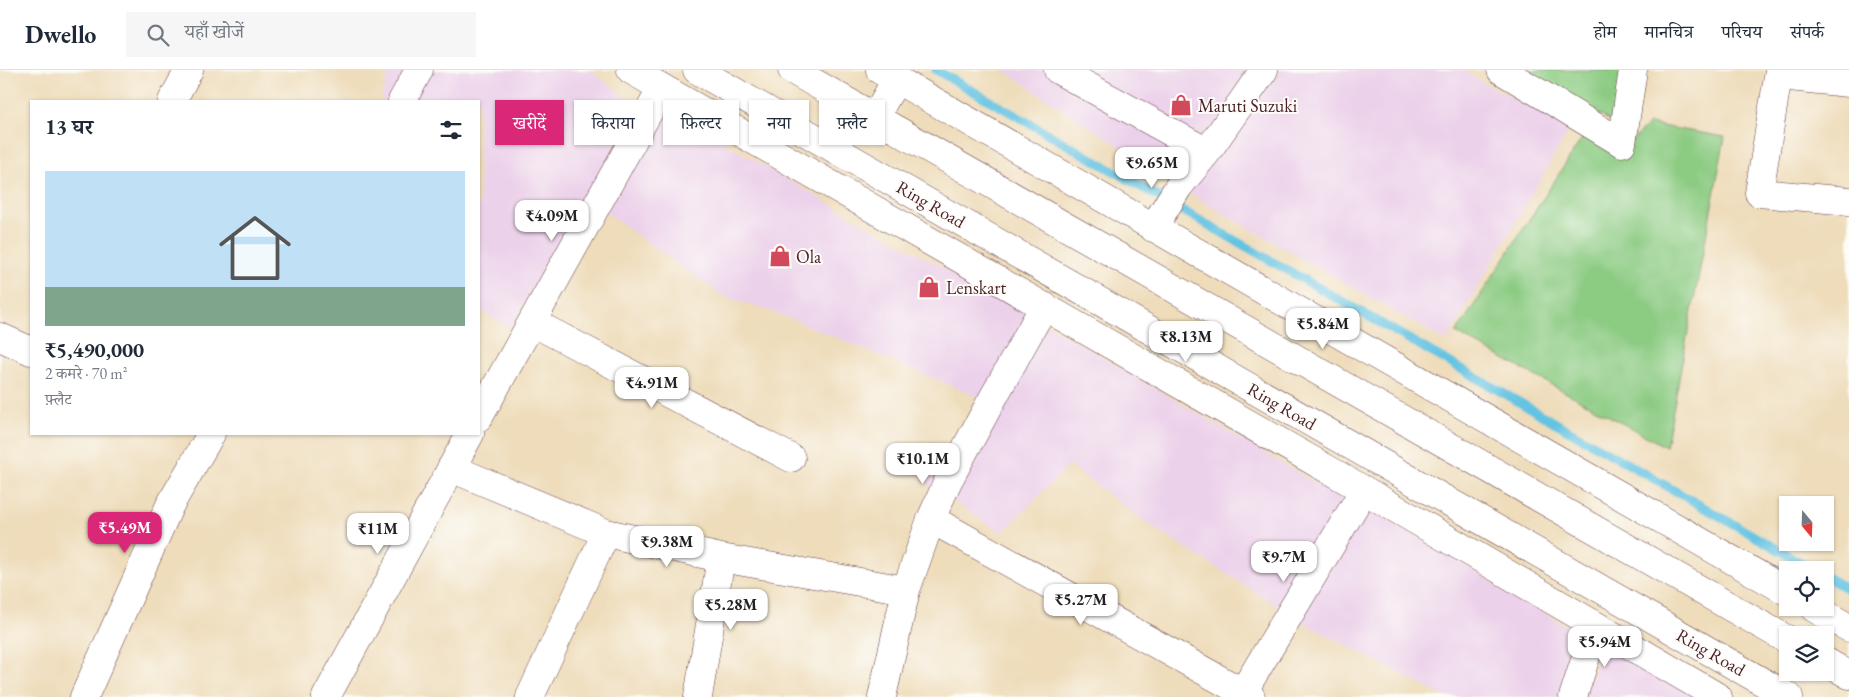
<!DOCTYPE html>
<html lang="hi">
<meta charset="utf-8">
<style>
body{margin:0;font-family:"EB Garamond","Noto Serif Devanagari",serif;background:#f6f6f7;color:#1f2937;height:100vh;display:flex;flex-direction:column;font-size:19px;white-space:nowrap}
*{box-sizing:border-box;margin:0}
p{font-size:16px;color:#747a83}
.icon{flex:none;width:28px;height:28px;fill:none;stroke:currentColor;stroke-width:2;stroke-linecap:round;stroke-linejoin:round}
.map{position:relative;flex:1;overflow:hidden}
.panel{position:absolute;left:30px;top:30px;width:450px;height:335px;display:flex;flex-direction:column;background:#fff;border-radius:0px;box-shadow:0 1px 4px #0004}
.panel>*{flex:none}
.banner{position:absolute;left:495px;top:30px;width:475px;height:45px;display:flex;gap:10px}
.needle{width:32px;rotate:161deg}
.tools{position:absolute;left:1779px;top:426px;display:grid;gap:10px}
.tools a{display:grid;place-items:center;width:55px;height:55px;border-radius:0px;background:#fff;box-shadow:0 1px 4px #0004;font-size:25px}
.price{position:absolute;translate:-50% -42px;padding:0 11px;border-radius:10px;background:#fff;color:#222;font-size:16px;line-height:32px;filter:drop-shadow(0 1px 2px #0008)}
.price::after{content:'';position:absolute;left:50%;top:30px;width:15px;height:11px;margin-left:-8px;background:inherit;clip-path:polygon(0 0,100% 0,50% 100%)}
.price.on{background:#db2777;color:#fff}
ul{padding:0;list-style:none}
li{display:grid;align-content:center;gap:10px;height:265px;padding:0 15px}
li+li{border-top:1px solid #e0e1e3}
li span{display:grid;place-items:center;height:155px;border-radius:0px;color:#555}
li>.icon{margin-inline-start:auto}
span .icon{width:90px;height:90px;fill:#fffc;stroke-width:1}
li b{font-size:21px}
h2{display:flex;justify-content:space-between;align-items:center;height:60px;padding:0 15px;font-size:21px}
.chip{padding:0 18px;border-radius:0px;background:#fff;box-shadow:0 1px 4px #0004;font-size:18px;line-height:45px}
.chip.on{background:#db2777;color:#fff}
header{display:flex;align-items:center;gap:30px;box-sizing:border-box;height:70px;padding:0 25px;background:#fff;border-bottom:1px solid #e0e1e3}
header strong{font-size:24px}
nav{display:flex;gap:28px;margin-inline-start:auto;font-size:18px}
.search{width:350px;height:45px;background:#f6f6f7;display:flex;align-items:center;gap:12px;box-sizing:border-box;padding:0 18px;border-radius:0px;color:#747a83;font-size:19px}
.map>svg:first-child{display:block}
.built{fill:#ecd1ea}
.green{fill:#8bcb82;stroke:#6a7556}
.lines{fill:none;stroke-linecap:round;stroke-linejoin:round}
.stream{stroke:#64c3e2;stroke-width:9}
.minor-casing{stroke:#633b40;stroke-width:29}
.highway-casing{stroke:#633b40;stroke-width:29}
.minor{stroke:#fff;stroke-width:28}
.highway{stroke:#fff;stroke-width:28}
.labels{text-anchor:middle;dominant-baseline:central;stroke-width:4;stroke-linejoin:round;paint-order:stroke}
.poi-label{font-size:18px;fill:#4a1f2b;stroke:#fdfcf7;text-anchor:start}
.street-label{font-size:18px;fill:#4a1f2b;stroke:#fdfcf7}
</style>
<header>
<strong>Dwello</strong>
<div class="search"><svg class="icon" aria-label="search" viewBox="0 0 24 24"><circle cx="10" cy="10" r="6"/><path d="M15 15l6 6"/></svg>यहाँ खोजें</div>
<nav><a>होम</a><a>मानचित्र</a><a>परिचय</a><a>संपर्क</a></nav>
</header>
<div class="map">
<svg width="1849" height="627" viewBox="0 0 1849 627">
<rect width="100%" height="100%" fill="#fdfcf7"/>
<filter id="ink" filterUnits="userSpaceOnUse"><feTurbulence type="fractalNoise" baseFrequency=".02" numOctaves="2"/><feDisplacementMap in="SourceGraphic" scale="10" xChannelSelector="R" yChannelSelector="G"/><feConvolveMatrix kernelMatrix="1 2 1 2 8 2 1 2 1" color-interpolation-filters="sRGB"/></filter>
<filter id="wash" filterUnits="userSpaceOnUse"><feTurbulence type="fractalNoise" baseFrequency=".0096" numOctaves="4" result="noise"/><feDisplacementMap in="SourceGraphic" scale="20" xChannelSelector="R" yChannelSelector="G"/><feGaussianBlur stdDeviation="1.12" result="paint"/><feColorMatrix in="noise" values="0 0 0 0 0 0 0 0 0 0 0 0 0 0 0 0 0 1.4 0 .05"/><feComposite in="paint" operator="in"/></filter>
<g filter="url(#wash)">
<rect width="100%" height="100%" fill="#eedcba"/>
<!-- built -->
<path class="built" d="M389,0H590L640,38L510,258L479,240V31H381Z
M1003,0H1464L1478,10L1571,57L1446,271L1212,137Z
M660,36L875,160L1022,240L1341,428L1392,451L1581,565L1561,627H1445L1306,554L1155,459L1069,395L1002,463L926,413L981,328L777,243L723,226L605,142Z
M1604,571L1701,627H1585Z"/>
<!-- green -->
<path class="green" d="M1523,0H1624L1615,54Z
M1649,54L1725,67L1666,377L1456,263L1588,59L1625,77Z"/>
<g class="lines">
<!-- stream -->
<path class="stream" d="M936,0L1814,500
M1825,506L1849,520"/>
</g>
</g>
<g filter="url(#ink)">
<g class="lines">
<!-- minor casing -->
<g class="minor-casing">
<path id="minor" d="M631,0L1364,420L1718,627
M880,0L1788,522
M1058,0L1207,82
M1501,0L1622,73L1633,0
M1779,0L1759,123L1849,131
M1779,6L1849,13
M172,31L189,0
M402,31L419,0
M1153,158L1179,116L1207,82L1264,0
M532,252L791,388
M0,267L31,281
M479,347L662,18
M451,398L606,463L721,488L906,520
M931,449L1251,627
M1814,538L1849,558
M84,627L170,435L211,364
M326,627L470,364
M530,627L606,463
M698,627L721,488
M882,627L906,520L931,449L948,411L988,337L1044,236
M1240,627L1364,420
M1573,627L1596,556"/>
</g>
<!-- highway casing -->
<g class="highway-casing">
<path id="highway" d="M697,0L1789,627
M792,0L1788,570
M875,47L896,10
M1825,591L1849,605"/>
</g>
<!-- minor -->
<use href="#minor" class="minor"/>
<!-- highway -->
<use href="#highway" class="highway"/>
</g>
</g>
<!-- icons -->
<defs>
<g id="shop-bare" transform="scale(1.725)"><path d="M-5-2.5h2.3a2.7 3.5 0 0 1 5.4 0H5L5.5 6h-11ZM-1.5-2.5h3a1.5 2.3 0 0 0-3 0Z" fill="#d1495b" stroke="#fdfcf7" stroke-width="2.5" paint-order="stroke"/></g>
</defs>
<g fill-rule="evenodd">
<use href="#shop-bare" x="1181" y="35"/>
<use href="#shop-bare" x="780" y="186"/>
<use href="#shop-bare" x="929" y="217"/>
</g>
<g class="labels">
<!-- poi labels -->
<g class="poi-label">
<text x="1198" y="35">Maruti Suzuki</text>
<text x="796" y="186">Ola</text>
<text x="946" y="217">Lenskart</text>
</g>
<!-- street labels -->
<g class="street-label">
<text transform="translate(931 134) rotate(30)">Ring Road</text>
<text transform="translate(1282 336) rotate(30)">Ring Road</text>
<text transform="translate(1711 582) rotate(30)">Ring Road</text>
</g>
</g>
</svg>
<div class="tools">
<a><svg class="needle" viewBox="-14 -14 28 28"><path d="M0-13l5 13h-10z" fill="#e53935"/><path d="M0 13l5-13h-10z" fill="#747a83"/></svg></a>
<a><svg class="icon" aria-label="locate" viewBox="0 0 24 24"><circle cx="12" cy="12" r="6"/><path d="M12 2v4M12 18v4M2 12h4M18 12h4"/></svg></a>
<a><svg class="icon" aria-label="layers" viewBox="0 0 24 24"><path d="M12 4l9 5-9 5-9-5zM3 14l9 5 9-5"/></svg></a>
</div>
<b class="price" style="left:1152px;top:119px">₹9.65M</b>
<b class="price" style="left:552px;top:172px">₹4.09M</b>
<b class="price" style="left:1323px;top:280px">₹5.84M</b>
<b class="price" style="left:1186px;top:293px">₹8.13M</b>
<b class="price" style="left:652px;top:339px">₹4.91M</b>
<b class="price" style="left:923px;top:415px">₹10.1M</b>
<b class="price on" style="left:125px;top:484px">₹5.49M</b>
<b class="price" style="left:378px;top:485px">₹11M</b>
<b class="price" style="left:667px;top:498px">₹9.38M</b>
<b class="price" style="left:1284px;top:513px">₹9.7M</b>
<b class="price" style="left:1081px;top:556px">₹5.27M</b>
<b class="price" style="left:731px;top:561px">₹5.28M</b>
<b class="price" style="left:1605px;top:598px">₹5.94M</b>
<div class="banner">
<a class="chip on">खरीदें</a>
<a class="chip">किराया</a>
<a class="chip">फ़िल्टर</a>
<a class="chip">नया</a>
<a class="chip">फ़्लैट</a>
</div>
<section class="panel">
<h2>13 घर<svg class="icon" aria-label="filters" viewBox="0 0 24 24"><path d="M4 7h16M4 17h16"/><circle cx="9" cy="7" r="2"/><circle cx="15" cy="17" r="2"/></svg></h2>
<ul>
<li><span style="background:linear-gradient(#bfe0f5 75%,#7fa58c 0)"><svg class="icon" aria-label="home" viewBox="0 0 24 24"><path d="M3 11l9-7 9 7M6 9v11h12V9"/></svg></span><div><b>₹5,490,000</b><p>2 कमरे · 70 m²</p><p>फ़्लैट</p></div></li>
</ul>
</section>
</div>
